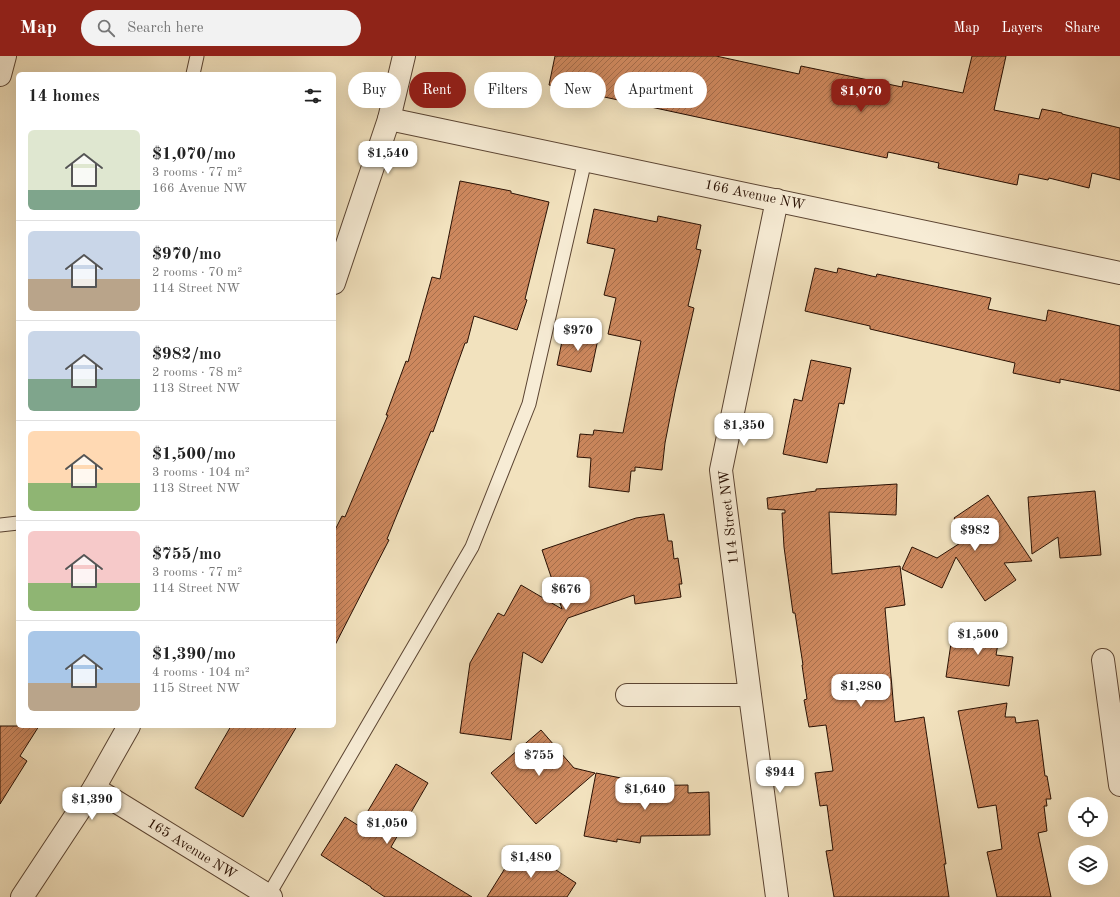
<!DOCTYPE html>
<meta charset="utf-8">
<style>
body{margin:0;font-family:"Old Standard TT",serif;background:#f2f2f2;color:#222;height:100vh;display:flex;flex-direction:column;font-size:15px;white-space:nowrap}
*{box-sizing:border-box;margin:0}
p{font-size:13px;color:#767676}
.icon{flex:none;width:22px;height:22px;fill:none;stroke:currentColor;stroke-width:2;stroke-linecap:round;stroke-linejoin:round}
.map{position:relative;flex:1;overflow:hidden}
.panel{position:absolute;left:16px;top:16px;width:320px;height:656px;display:flex;flex-direction:column;background:#fff;border-radius:6px;box-shadow:0 4px 16px #0002}
.panel>*{flex:none}
.guide{position:absolute;left:348px;top:16px;width:380px;height:36px;display:flex;gap:8px}
.tools{position:absolute;left:1068px;top:741px;display:grid;gap:8px}
.tools a{display:grid;place-items:center;width:40px;height:40px;border-radius:50%;background:#fff;box-shadow:0 4px 16px #0002;font-size:20px}
.price{position:absolute;translate:-50% -34px;padding:0 9px;border-radius:8px;background:#fff;color:#222;font-size:13px;line-height:26px;filter:drop-shadow(0 1px 2px #0008)}
.price::after{content:'';position:absolute;left:50%;top:24px;width:12px;height:9px;margin-left:-6px;background:inherit;clip-path:polygon(0 0,100% 0,50% 100%)}
.price.on{background:#8f2418;color:#fff}
ul{padding:0;list-style:none}
li{display:flex;align-items:center;gap:12px;height:100px;padding:0 12px}
li+li{border-top:1px solid #e0e0e0}
li span{display:grid;place-items:center;flex:none;width:112px;height:80px;border-radius:6px;color:#555}
li>.icon{margin-inline-start:auto}
span .icon{width:48px;height:48px;fill:#fffc;stroke-width:1}
li b{font-size:17px}
h2{display:flex;justify-content:space-between;align-items:center;height:48px;padding:0 12px;font-size:17px}
.tag{padding:0 14px;border-radius:18px;background:#fff;box-shadow:0 4px 16px #0002;font-size:14px;line-height:36px}
.tag.on{background:#8f2418;color:#fff}
header{display:flex;align-items:center;gap:24px;box-sizing:border-box;height:56px;padding:0 20px;background:#8f2418;color:#fff}
header strong{font-size:19px}
nav{display:flex;gap:22px;margin-inline-start:auto;font-size:14px}
.search{width:280px;height:36px;background:#f2f2f2;display:flex;align-items:center;gap:10px;box-sizing:border-box;padding:0 14px;border-radius:22px;color:#767676;font-size:15px}
.map>svg:first-child{display:block}
.building{fill:url(#building-hatch);stroke:#291003}
.lines{fill:none;stroke-linecap:round;stroke-linejoin:round}
.service-casing{stroke:#5b4432;stroke-width:15}
.minor-casing{stroke:#5b4432;stroke-width:24}
.tertiary-casing{stroke:#5b4432;stroke-width:24}
.service{stroke:#f7ecd5;stroke-width:13}
.minor{stroke:#f7ecd5;stroke-width:22}
.tertiary{stroke:#f7ecd5;stroke-width:22}
.labels{text-anchor:middle;dominant-baseline:central;stroke-width:3;stroke-linejoin:round;paint-order:stroke}
.street-label{font-size:14px;fill:#291003;stroke:#f7ecd5}
</style>
<header>
<strong>Map</strong>
<div class="search"><svg class="icon" aria-label="search" viewBox="0 0 24 24"><circle cx="10" cy="10" r="6"/><path d="M15 15l6 6"/></svg>Search here</div>
<nav><a>Map</a><a>Layers</a><a>Share</a></nav>
</header>
<div class="map">
<svg width="1120" height="841" viewBox="0 0 1120 841">
<defs>
<pattern id="building-hatch" width="6" height="6" patternUnits="userSpaceOnUse"><rect width="6" height="6" fill="#cd885e"/><path d="M-1 1l2-2M0 6l6-6M5 7l2-2" fill="none" stroke="#a66e4b"/></pattern>
</defs>
<rect width="100%" height="100%" fill="#f2e2be"/>
<filter id="stains"><feTurbulence type="fractalNoise" baseFrequency=".005" numOctaves="4"/><feColorMatrix values="0 0 0 0 .2 0 0 0 0 .09 0 0 0 0 .02 0 0 0 .5 -.17"/></filter>
<radialGradient id="worn" r=".72"><stop offset=".6" stop-color="#630" stop-opacity="0"/><stop offset="1" stop-color="#630" stop-opacity=".3"/></radialGradient>
<!-- building -->
<path class="building" d="M555,0H716L799,18L801,10L902,31L903,25L963,37L972,0H1006L994,54L1039,63L1042,53L1062,57V58L1120,72V124L1092,117L1089,132L1049,122L1048,124L1019,118L1017,129L938,112L939,107L888,96L887,102L609,42L549,29Z
M460,125L511,135V137L549,146L525,243L527,244L517,274L474,260L467,287H465L433,376L431,375L387,483L389,484L334,591V476L342,460L345,461L388,359H386L406,305L408,306L432,221L440,223Z
M594,153L657,166L658,160L701,169L696,193L701,194L688,250L694,252L675,336L665,387L662,414L635,411V415H631L629,436L589,431L591,402L577,401L580,378L593,379L594,374L623,377L641,285L608,278L616,242L604,239L615,193L587,187Z
M815,212L837,217L838,212L876,221L877,218L991,242L988,253L1046,265L1048,254L1120,270V335L1060,323V327L1013,317L1015,307L870,273V270L805,255Z
M564,276L598,283L591,316L557,309Z
M811,304L851,312L844,348L839,347L827,407L783,398L794,343L802,345Z
M897,428L896,459L829,456L832,518L900,510L905,549L885,552L895,666L924,661L946,808H944L949,841H834L826,795L833,794L827,749L820,750L815,717L833,715L826,669L809,671L804,644L807,643L802,609H803L795,557H793L784,491L782,457H785V454L768,453L767,442L816,435V433Z
M1095,435L1101,499L1060,502L1058,481L1032,498L1028,441Z
M988,439L1032,505L1004,507L1016,524L985,545L956,501L942,532L902,513L912,491L937,502L968,482L954,462Z
M664,458L668,485H672L674,503L678,502L682,528H679L681,541L635,548L634,539L568,562L542,607L523,596L511,684L460,677L470,607L498,557L504,560L521,529L562,553L542,494L636,462Z
M954,567L997,573L995,588H998L996,599L1013,601L1009,630L946,621Z
M1007,647L1005,661H1015L1016,667L1038,664L1045,720H1047L1051,743H1046L1047,750H1044L1047,775L1038,777L1051,841H997L987,796L1002,793L996,749L978,752L958,655Z
M0,670H39L20,700L27,705L0,748Z
M231,670H297L243,761L195,732Z
M541,674L574,712L595,717L536,768L491,717Z
M396,708L428,727L391,791L472,841H385L371,832V831L321,799L345,761L359,770Z
M596,717L626,723L624,730L688,729V737L709,736L710,779L641,780L640,787L617,783V786L584,780Z
M519,790L576,827L567,841H487Z"/>
<g class="lines">
<!-- service casing -->
<g class="service-casing">
<path id="service" d="M193,18L197,0
M0,469L18,467
M268,840L472,491L529,348L585,104"/>
</g>
<!-- minor casing -->
<g class="minor-casing">
<path id="minor" d="M0,19L5,0
M389,63L1120,217
M1103,604L1120,729
M627,639H750
M94,732L271,841
M777,841L750,639L721,414L777,144"/>
</g>
<!-- tertiary casing -->
<g class="tertiary-casing">
<path id="tertiary" d="M334,227L389,63L404,0
M22,841L94,732L129,670"/>
</g>
<!-- service -->
<use href="#service" class="service"/>
<!-- minor -->
<use href="#minor" class="minor"/>
<!-- tertiary -->
<use href="#tertiary" class="tertiary"/>
</g>
<g class="labels">
<!-- street labels -->
<g class="street-label">
<text transform="translate(755 139) rotate(12)">166 Avenue NW</text>
<text transform="translate(729 461) rotate(-96)">114 Street NW</text>
<text transform="translate(192 793) rotate(32)">165 Avenue NW</text>
</g>
</g>
<rect width="100%" height="100%" filter="url(#stains)"/>
<rect width="100%" height="100%" fill="url(#worn)"/>
</svg>
<div class="tools">
<a><svg class="icon" aria-label="locate" viewBox="0 0 24 24"><circle cx="12" cy="12" r="6"/><path d="M12 2v4M12 18v4M2 12h4M18 12h4"/></svg></a>
<a><svg class="icon" aria-label="layers" viewBox="0 0 24 24"><path d="M12 4l9 5-9 5-9-5zM3 14l9 5 9-5"/></svg></a>
</div>
<b class="price on" style="left:861px;top:57px">$1,070</b>
<b class="price" style="left:388px;top:119px">$1,540</b>
<b class="price" style="left:578px;top:296px">$970</b>
<b class="price" style="left:744px;top:391px">$1,350</b>
<b class="price" style="left:975px;top:496px">$982</b>
<b class="price" style="left:566px;top:555px">$676</b>
<b class="price" style="left:978px;top:600px">$1,500</b>
<b class="price" style="left:861px;top:652px">$1,280</b>
<b class="price" style="left:539px;top:721px">$755</b>
<b class="price" style="left:780px;top:738px">$944</b>
<b class="price" style="left:645px;top:755px">$1,640</b>
<b class="price" style="left:92px;top:765px">$1,390</b>
<b class="price" style="left:387px;top:789px">$1,050</b>
<b class="price" style="left:531px;top:823px">$1,480</b>
<div class="guide">
<a class="tag">Buy</a>
<a class="tag on">Rent</a>
<a class="tag">Filters</a>
<a class="tag">New</a>
<a class="tag">Apartment</a>
</div>
<section class="panel">
<h2>14 homes<svg class="icon" aria-label="filters" viewBox="0 0 24 24"><path d="M4 7h16M4 17h16"/><circle cx="9" cy="7" r="2"/><circle cx="15" cy="17" r="2"/></svg></h2>
<ul>
<li><span style="background:linear-gradient(#dfe7d0 75%,#7fa58c 0)"><svg class="icon" aria-label="home" viewBox="0 0 24 24"><path d="M3 11l9-7 9 7M6 9v11h12V9"/></svg></span><div><b>$1,070/mo</b><p>3 rooms · 77 m²</p><p>166 Avenue NW</p></div></li>
<li><span style="background:linear-gradient(#c9d6e8 60%,#b9a48a 0)"><svg class="icon" aria-label="home" viewBox="0 0 24 24"><path d="M3 11l9-7 9 7M6 9v11h12V9"/></svg></span><div><b>$970/mo</b><p>2 rooms · 70 m²</p><p>114 Street NW</p></div></li>
<li><span style="background:linear-gradient(#c9d6e8 60%,#7fa58c 0)"><svg class="icon" aria-label="home" viewBox="0 0 24 24"><path d="M3 11l9-7 9 7M6 9v11h12V9"/></svg></span><div><b>$982/mo</b><p>2 rooms · 78 m²</p><p>113 Street NW</p></div></li>
<li><span style="background:linear-gradient(#ffd9b3 65%,#8fb573 0)"><svg class="icon" aria-label="home" viewBox="0 0 24 24"><path d="M3 11l9-7 9 7M6 9v11h12V9"/></svg></span><div><b>$1,500/mo</b><p>3 rooms · 104 m²</p><p>113 Street NW</p></div></li>
<li><span style="background:linear-gradient(#f6c9c9 65%,#8fb573 0)"><svg class="icon" aria-label="home" viewBox="0 0 24 24"><path d="M3 11l9-7 9 7M6 9v11h12V9"/></svg></span><div><b>$755/mo</b><p>3 rooms · 77 m²</p><p>114 Street NW</p></div></li>
<li><span style="background:linear-gradient(#a9c7e8 65%,#b9a48a 0)"><svg class="icon" aria-label="home" viewBox="0 0 24 24"><path d="M3 11l9-7 9 7M6 9v11h12V9"/></svg></span><div><b>$1,390/mo</b><p>4 rooms · 104 m²</p><p>115 Street NW</p></div></li>
</ul>
</section>
</div>
